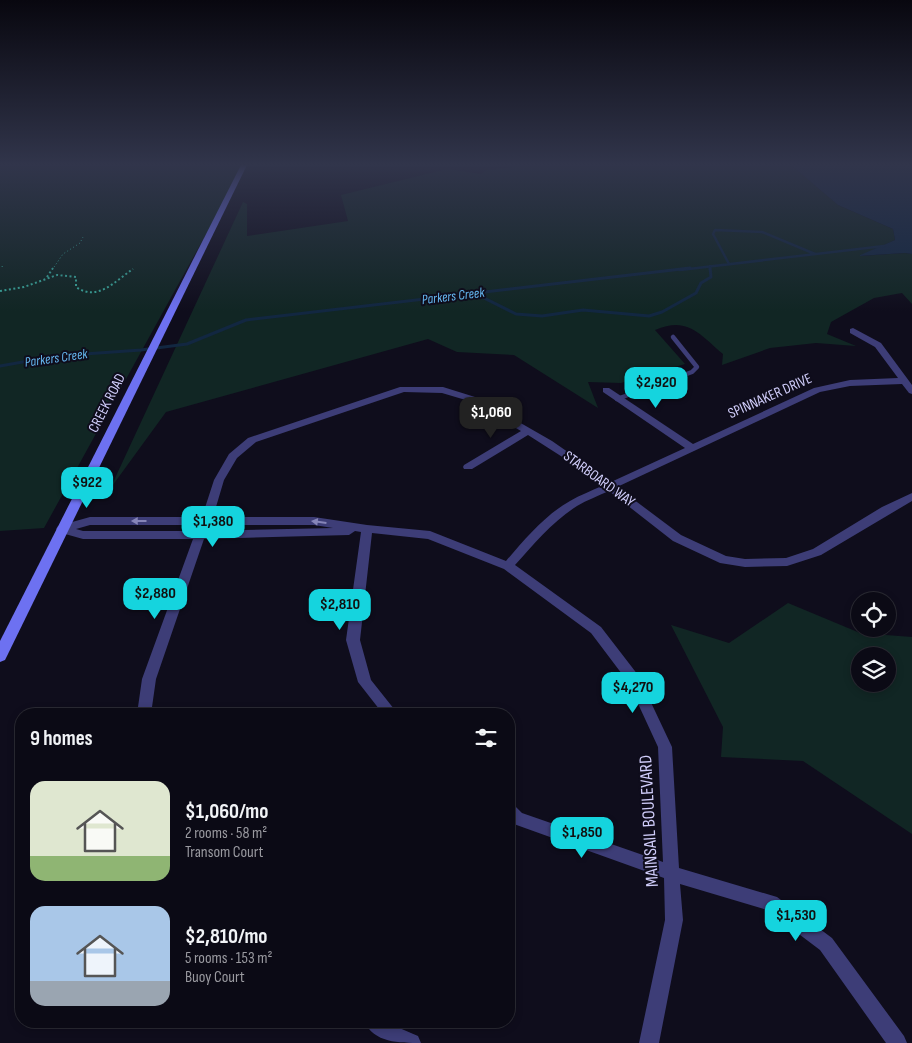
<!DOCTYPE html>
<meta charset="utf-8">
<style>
body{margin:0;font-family:"Sofia Sans Condensed",sans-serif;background:#191822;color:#f1f3f6;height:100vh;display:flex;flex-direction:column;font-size:19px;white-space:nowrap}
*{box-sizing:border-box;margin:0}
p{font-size:16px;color:#9a9aa0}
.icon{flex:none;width:28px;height:28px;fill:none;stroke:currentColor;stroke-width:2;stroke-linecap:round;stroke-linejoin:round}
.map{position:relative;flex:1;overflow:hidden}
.side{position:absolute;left:15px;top:708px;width:500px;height:320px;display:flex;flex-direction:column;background:#0b0a15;border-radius:20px;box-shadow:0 2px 8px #0003,0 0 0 1px #2b2b34}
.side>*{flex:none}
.buttons{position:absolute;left:851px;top:592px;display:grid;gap:10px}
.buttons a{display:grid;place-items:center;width:45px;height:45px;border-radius:50%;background:#0b0a15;box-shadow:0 2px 8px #0003,0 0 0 1px #2b2b34;font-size:25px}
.price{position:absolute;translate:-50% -42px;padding:0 11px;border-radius:10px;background:#15d4de;color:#111;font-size:16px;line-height:32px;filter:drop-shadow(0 1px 2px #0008)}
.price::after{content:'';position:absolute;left:50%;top:30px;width:15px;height:11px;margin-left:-8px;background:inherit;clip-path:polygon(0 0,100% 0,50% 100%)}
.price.selected{background:#222;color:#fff}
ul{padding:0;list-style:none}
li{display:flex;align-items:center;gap:15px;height:125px;padding:0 15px}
li span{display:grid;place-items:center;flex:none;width:140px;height:100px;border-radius:15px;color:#555}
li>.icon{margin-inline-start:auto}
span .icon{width:60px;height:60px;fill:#fffc;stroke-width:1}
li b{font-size:21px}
h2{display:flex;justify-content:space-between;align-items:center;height:60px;padding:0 15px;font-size:21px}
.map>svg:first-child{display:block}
.green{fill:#112624;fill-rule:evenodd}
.water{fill:#122741}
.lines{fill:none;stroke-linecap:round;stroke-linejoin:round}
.stream-far1{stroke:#122741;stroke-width:2.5}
.stream{stroke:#122741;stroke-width:3}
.path-far1{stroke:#38a498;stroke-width:1;stroke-dasharray:1 2.5;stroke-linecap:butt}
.path{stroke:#38a498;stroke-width:2;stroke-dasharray:2 2.5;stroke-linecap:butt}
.service{stroke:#3d3d77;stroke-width:4.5}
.minor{fill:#3d3d77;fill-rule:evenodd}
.secondary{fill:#6d71f1;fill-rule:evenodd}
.oneway{fill:#8685b8}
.labels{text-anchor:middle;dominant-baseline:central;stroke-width:4;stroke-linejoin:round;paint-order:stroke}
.far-water-label{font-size:14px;font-style:italic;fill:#65b7f0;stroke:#0f0d1c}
.street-label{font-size:15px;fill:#d0cdfa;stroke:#0f0d1c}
.near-street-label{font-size:18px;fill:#d0cdfa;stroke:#0f0d1c}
</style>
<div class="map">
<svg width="912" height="1043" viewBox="0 0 912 1043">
<rect width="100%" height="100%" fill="#0f0d1c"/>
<!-- green -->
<path class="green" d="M0,165H244L44,528L0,531Z
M533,165H791L838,205L893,229L895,240L860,256L905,253L912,254V304L902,293L874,298L831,322L827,334L856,346L816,343L770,348L722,365L723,354C699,334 688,316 655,330L685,364L621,383L588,382L598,408L514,355L457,352L428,339L166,412L110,489L243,202L247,204V236L348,221L341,195L447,169L481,174L486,170Z
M788,603L860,633L912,637V834L803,761L721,757L723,727L671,625L729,643ZM860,656H888V684H860Z"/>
<!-- water -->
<path class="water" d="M791,165H912V254L905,253L858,256L895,240L893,229L838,205Z"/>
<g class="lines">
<!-- stream-far1 -->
<path class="stream-far1" d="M729,264L713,234L715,230L762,232L815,254
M710,266V270
M680,270L884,246"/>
<!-- stream -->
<path class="stream" d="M474,293L516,314L542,316L583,310L649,316L662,312L696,293L701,283L711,277L710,268
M0,366L56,356L141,350L187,344L246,320L690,268"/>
<!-- path-far1 -->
<path class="path-far1" d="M2,267L3,264
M52,270L63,254L80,243L83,237"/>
<!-- path -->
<path class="path" d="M47,277L53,268
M0,291L24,287L57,275L76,277V287C98,302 115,281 133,269"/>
<!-- service -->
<path class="service" d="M617,399L692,372L697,367L673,337"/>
<!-- minor -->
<path class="minor" d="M853,328L881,343L912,385V394L909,393L902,384L850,386L820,392L617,487L681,535L726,556L745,559L786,558L813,549L882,507L912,493V501L821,555L787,566L745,567L720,563L673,541L609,491C598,496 587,500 577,506C553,521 534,544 515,565L601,627L638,675L672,747L679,868L777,897L832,938L904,1036L907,1043H886L820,950L767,910L680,884L683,920L659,1043H639L665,920L664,878L511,823L509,821V804L515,806L522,813L663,862L658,747L628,682L591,633L504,569L428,539L372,533L360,640L371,680L398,714H383L358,682L346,640L361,532L355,531L349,535L204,539L156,679L151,714H137L142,679L193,539H83L58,532L56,529L58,526L90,517H202L214,480L229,454L248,438L400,387H443L475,397L552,441L611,482L685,448L603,392V388H609L693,444L814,388L850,380L898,378L875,347L850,333V329ZM404,392L442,393L469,401L521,431L464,465L463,467L464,469H472L528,435L578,467L602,486C591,491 580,495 570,501C545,515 525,539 506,561L430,531L367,525L314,517H213L224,480L237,458L256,442ZM90,525H314L333,528L200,531H83L76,529Z
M449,707L454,709L456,714H441L444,709Z
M364,1021H389L397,1027L418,1036L421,1043C399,1043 374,1043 364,1021Z"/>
<!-- secondary -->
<path class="secondary" d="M241,165H247L7,656L5,660L0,662V641Z"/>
</g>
<!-- one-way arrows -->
<defs><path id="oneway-solid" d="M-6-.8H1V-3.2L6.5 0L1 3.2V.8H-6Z" transform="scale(1.25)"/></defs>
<g class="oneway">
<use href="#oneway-solid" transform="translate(139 521) rotate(180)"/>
<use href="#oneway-solid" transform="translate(319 522) rotate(-173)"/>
</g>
<!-- sky -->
<linearGradient id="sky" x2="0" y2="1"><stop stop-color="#08070f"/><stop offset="0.53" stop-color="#31354b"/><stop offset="1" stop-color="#31354b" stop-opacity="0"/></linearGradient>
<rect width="912" height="311" fill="url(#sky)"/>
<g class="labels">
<!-- far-water labels -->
<g class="far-water-label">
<text transform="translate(453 296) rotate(-7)">Parkers Creek</text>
<text transform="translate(56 358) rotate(-8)">Parkers Creek</text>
</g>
<!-- street labels -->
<g class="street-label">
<text transform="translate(770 396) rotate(-24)">SPINNAKER DRIVE</text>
<text transform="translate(107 403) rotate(-63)">CREEK ROAD</text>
<text transform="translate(599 479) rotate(36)">STARBOARD WAY</text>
</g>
<!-- near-street labels -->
<g class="near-street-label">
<text transform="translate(649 821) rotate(-93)">MAINSAIL BOULEVARD</text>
</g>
</g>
</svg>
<div class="buttons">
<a><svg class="icon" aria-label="locate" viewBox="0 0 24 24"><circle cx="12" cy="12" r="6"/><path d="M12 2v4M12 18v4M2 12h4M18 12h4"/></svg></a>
<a><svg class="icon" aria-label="layers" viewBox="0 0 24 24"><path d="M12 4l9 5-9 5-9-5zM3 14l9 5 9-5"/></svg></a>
</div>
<b class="price" style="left:656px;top:409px">$2,920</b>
<b class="price selected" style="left:491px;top:439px">$1,060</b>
<b class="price" style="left:87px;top:509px">$922</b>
<b class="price" style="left:213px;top:548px">$1,380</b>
<b class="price" style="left:155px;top:620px">$2,880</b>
<b class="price" style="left:340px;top:631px">$2,810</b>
<b class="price" style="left:633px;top:714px">$4,270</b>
<b class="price" style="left:582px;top:859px">$1,850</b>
<b class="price" style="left:796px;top:942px">$1,530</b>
<section class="side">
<h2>9 homes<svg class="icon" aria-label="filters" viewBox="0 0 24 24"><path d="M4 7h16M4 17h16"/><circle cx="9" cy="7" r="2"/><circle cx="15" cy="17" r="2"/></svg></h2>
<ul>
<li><span style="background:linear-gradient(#dfe7d0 75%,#8fb573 0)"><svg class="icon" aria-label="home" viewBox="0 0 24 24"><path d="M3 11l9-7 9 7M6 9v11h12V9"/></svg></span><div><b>$1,060/mo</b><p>2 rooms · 58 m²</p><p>Transom Court</p></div></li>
<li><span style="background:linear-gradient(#a9c7e8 75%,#9aa5b1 0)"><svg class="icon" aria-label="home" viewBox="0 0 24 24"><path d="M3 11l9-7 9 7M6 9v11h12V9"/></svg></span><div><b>$2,810/mo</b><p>5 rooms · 153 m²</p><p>Buoy Court</p></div></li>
</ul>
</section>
</div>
